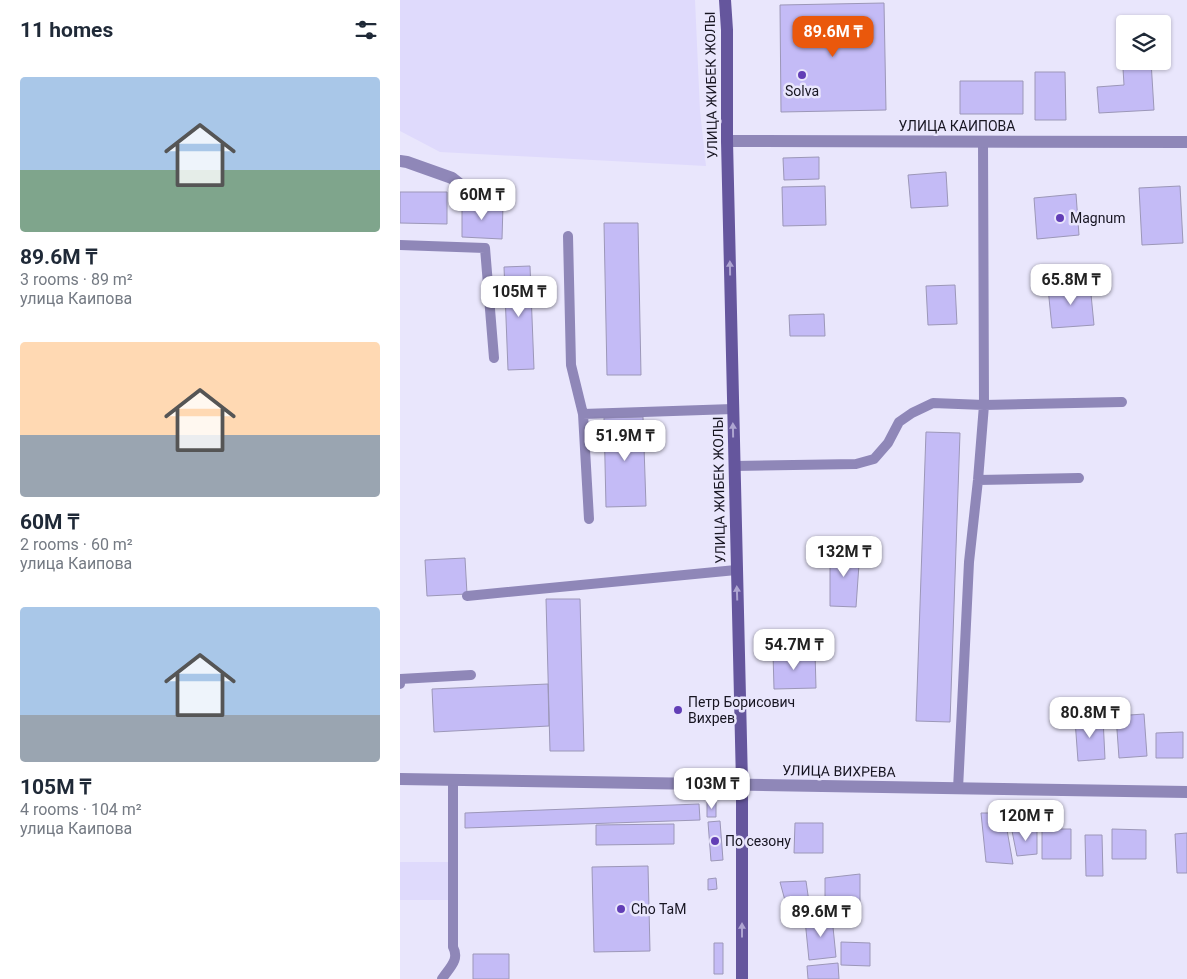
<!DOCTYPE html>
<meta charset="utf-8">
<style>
body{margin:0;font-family:Roboto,sans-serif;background:#f2f2f3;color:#1f2937;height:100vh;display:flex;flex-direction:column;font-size:19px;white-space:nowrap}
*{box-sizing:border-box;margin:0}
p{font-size:16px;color:#747a83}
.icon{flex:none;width:28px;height:28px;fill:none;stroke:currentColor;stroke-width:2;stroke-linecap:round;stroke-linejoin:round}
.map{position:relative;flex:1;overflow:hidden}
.side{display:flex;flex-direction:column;background:#fff;width:400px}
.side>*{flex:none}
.controls{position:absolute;left:716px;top:15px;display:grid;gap:10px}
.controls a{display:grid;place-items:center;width:55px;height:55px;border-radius:5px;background:#fff;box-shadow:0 1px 4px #0004;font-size:25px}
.price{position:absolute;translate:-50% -42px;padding:0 11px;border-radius:10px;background:#fff;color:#222;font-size:16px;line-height:32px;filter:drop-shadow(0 1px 2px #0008)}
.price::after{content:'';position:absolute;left:50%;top:30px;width:15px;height:11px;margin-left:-8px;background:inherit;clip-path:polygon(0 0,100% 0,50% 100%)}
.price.selected{background:#ea580c;color:#fff}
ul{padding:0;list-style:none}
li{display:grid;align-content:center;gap:10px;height:265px;padding:0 20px}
li span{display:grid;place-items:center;height:155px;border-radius:5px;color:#555}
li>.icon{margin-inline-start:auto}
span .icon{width:90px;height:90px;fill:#fffc;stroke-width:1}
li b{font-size:21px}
h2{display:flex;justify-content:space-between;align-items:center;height:60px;padding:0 20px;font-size:21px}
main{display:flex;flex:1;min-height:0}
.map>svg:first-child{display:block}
.built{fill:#dfdafc}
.building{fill:#c4bbf6;stroke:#9c97b8}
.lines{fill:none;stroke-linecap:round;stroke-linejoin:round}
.service{stroke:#8f87b8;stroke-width:10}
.minor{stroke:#8f87b8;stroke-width:12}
.secondary{stroke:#65569d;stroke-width:12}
.oneway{fill:#aea5d1}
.poi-dot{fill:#623eb6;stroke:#e9e6fc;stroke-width:2}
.labels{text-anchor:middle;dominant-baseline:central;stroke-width:5;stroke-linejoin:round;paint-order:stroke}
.street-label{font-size:14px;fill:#171521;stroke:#e9e6fc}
.poi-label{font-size:14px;fill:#171521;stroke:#e9e6fc;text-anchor:start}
</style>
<main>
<section class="side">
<h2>11 homes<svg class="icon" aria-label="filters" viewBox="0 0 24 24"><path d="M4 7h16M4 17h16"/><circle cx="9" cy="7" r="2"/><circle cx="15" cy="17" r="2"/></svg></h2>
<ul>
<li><span style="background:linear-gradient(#a9c7e8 60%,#7fa58c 0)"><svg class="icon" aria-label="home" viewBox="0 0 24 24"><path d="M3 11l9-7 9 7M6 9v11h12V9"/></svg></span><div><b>89.6M ₸</b><p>3 rooms · 89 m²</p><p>улица Каипова</p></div></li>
<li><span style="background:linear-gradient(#ffd9b3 60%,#9aa5b1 0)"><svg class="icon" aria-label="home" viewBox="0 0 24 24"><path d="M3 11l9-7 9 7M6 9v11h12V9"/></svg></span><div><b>60M ₸</b><p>2 rooms · 60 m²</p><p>улица Каипова</p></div></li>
<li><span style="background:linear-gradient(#a9c7e8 70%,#9aa5b1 0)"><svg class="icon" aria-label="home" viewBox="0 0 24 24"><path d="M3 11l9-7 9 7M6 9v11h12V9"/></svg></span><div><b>105M ₸</b><p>4 rooms · 104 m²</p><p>улица Каипова</p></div></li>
</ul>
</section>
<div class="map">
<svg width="787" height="979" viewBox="0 0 787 979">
<rect width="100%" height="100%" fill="#e9e6fc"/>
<!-- built -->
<path class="built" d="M0,0H295L300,111L306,166L40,152L0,131Z
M0,862H48L49,900H0Z"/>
<!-- building -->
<path class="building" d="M484,3L486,110L381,112L380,5Z
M722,52H725V61H751L754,110L699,113L697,87L724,85Z
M635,72H665L666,120H635Z
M560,81H623V114H560Z
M419,157V179L384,180L383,158Z
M546,172L548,206L511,208L508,175Z
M425,186L426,225L383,226L382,187Z
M780,186L783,243L742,245L739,188Z
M0,192H47V224L0,223Z
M676,194L679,235L637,239L634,198Z
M62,203L103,205L102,239L62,237Z
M204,223H238L241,375H207Z
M130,266L134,369L108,370L104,267Z
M690,284L694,325L652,328L648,288Z
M555,285L557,324L528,325L526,286Z
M424,314L425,336H390L389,315Z
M243,417L246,506L206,507L204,418Z
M526,432L560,433L550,722L516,721Z
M430,550H460L456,607L430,606Z
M65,558L67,594L27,596L25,560Z
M146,599H180L184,751H150Z
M415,652L416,688L374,689L373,653Z
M148,684L149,726L34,732L32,689Z
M744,714L747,756L719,758L716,716Z
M703,718L705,759L678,761L675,720Z
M783,732V758H756V733Z
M307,802H316V817H307Z
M299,804L300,820L65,828V813Z
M581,813H604L613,864L586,862Z
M320,821L323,860L311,861L308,822Z
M395,823H423V853H394Z
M274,824V844L196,845V825Z
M637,828V854L617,856L612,831Z
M642,829H671V859H642Z
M712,829L746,830V859H712Z
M787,833V873H777L775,834Z
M685,835H702L703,876H686Z
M248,866L250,951L194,952L192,867Z
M460,874V904L425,905V878Z
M316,878L317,889L308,890V879Z
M406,881L410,909L387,908L380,882Z
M432,917L436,957L409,960L405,920Z
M441,942L470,943V966L441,965Z
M314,943H323V974H314Z
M73,954H109V979H73Z
M438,963L439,979H408L407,966Z"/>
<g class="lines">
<!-- service -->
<path class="service" d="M168,236L171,365L183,414L333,409
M0,245L85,248L94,358
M183,414L189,519
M334,466L456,464L474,459L488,443L499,422L512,413L533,403L584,405L722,402
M578,480L679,478
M67,596L336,570
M0,684V679L71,675
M558,789L569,562L578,480L584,405L583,141
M42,979C49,968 60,960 53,947V780"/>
<!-- minor -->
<path class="minor" d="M327,141L787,142
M0,161L7,162L52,178L67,190L85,195
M0,779L787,792"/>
<!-- secondary -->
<path class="secondary" d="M325,0L327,30V141L342,783V979"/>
</g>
<!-- one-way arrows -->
<defs><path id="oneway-solid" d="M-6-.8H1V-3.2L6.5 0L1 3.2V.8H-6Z" transform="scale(1.25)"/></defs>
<g class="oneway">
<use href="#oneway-solid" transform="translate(330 268) rotate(-91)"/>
<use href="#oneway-solid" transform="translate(333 430) rotate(-91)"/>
<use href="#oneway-solid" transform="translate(337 593) rotate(-92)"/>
<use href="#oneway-solid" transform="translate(342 930) rotate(-90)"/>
</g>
<!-- markers -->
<g class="poi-dot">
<circle cx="402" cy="75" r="5"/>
<circle cx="660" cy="218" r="5"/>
<circle cx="278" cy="710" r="5"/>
<circle cx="315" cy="841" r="5"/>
<circle cx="221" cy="909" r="5"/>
</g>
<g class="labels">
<!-- street labels -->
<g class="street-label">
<text transform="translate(311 85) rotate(-91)">УЛИЦА ЖИБЕК ЖОЛЫ</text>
<text x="557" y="126">УЛИЦА КАИПОВА</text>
<text transform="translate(319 490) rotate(-91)">УЛИЦА ЖИБЕК ЖОЛЫ</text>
<text transform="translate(439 771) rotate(1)">УЛИЦА ВИХРЕВА</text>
</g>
<!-- poi labels -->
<g class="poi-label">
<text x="402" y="91" text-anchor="middle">Solva</text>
<text x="670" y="218">Magnum</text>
<text x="288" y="702">Петр Борисович<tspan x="288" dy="16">Вихрев</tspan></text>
<text x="325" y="841">По сезону</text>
<text x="231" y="909">Cho TaM</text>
</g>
</g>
</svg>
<div class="controls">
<a><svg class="icon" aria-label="layers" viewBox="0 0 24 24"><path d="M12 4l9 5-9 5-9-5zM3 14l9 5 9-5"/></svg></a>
</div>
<b class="price selected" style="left:433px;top:58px">89.6M ₸</b>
<b class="price" style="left:82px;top:221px">60M ₸</b>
<b class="price" style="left:671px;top:306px">65.8M ₸</b>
<b class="price" style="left:119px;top:318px">105M ₸</b>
<b class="price" style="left:225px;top:462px">51.9M ₸</b>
<b class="price" style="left:444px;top:578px">132M ₸</b>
<b class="price" style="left:394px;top:671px">54.7M ₸</b>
<b class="price" style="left:690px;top:739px">80.8M ₸</b>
<b class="price" style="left:312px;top:810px">103M ₸</b>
<b class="price" style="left:626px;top:842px">120M ₸</b>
<b class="price" style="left:421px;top:938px">89.6M ₸</b>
</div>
</main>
